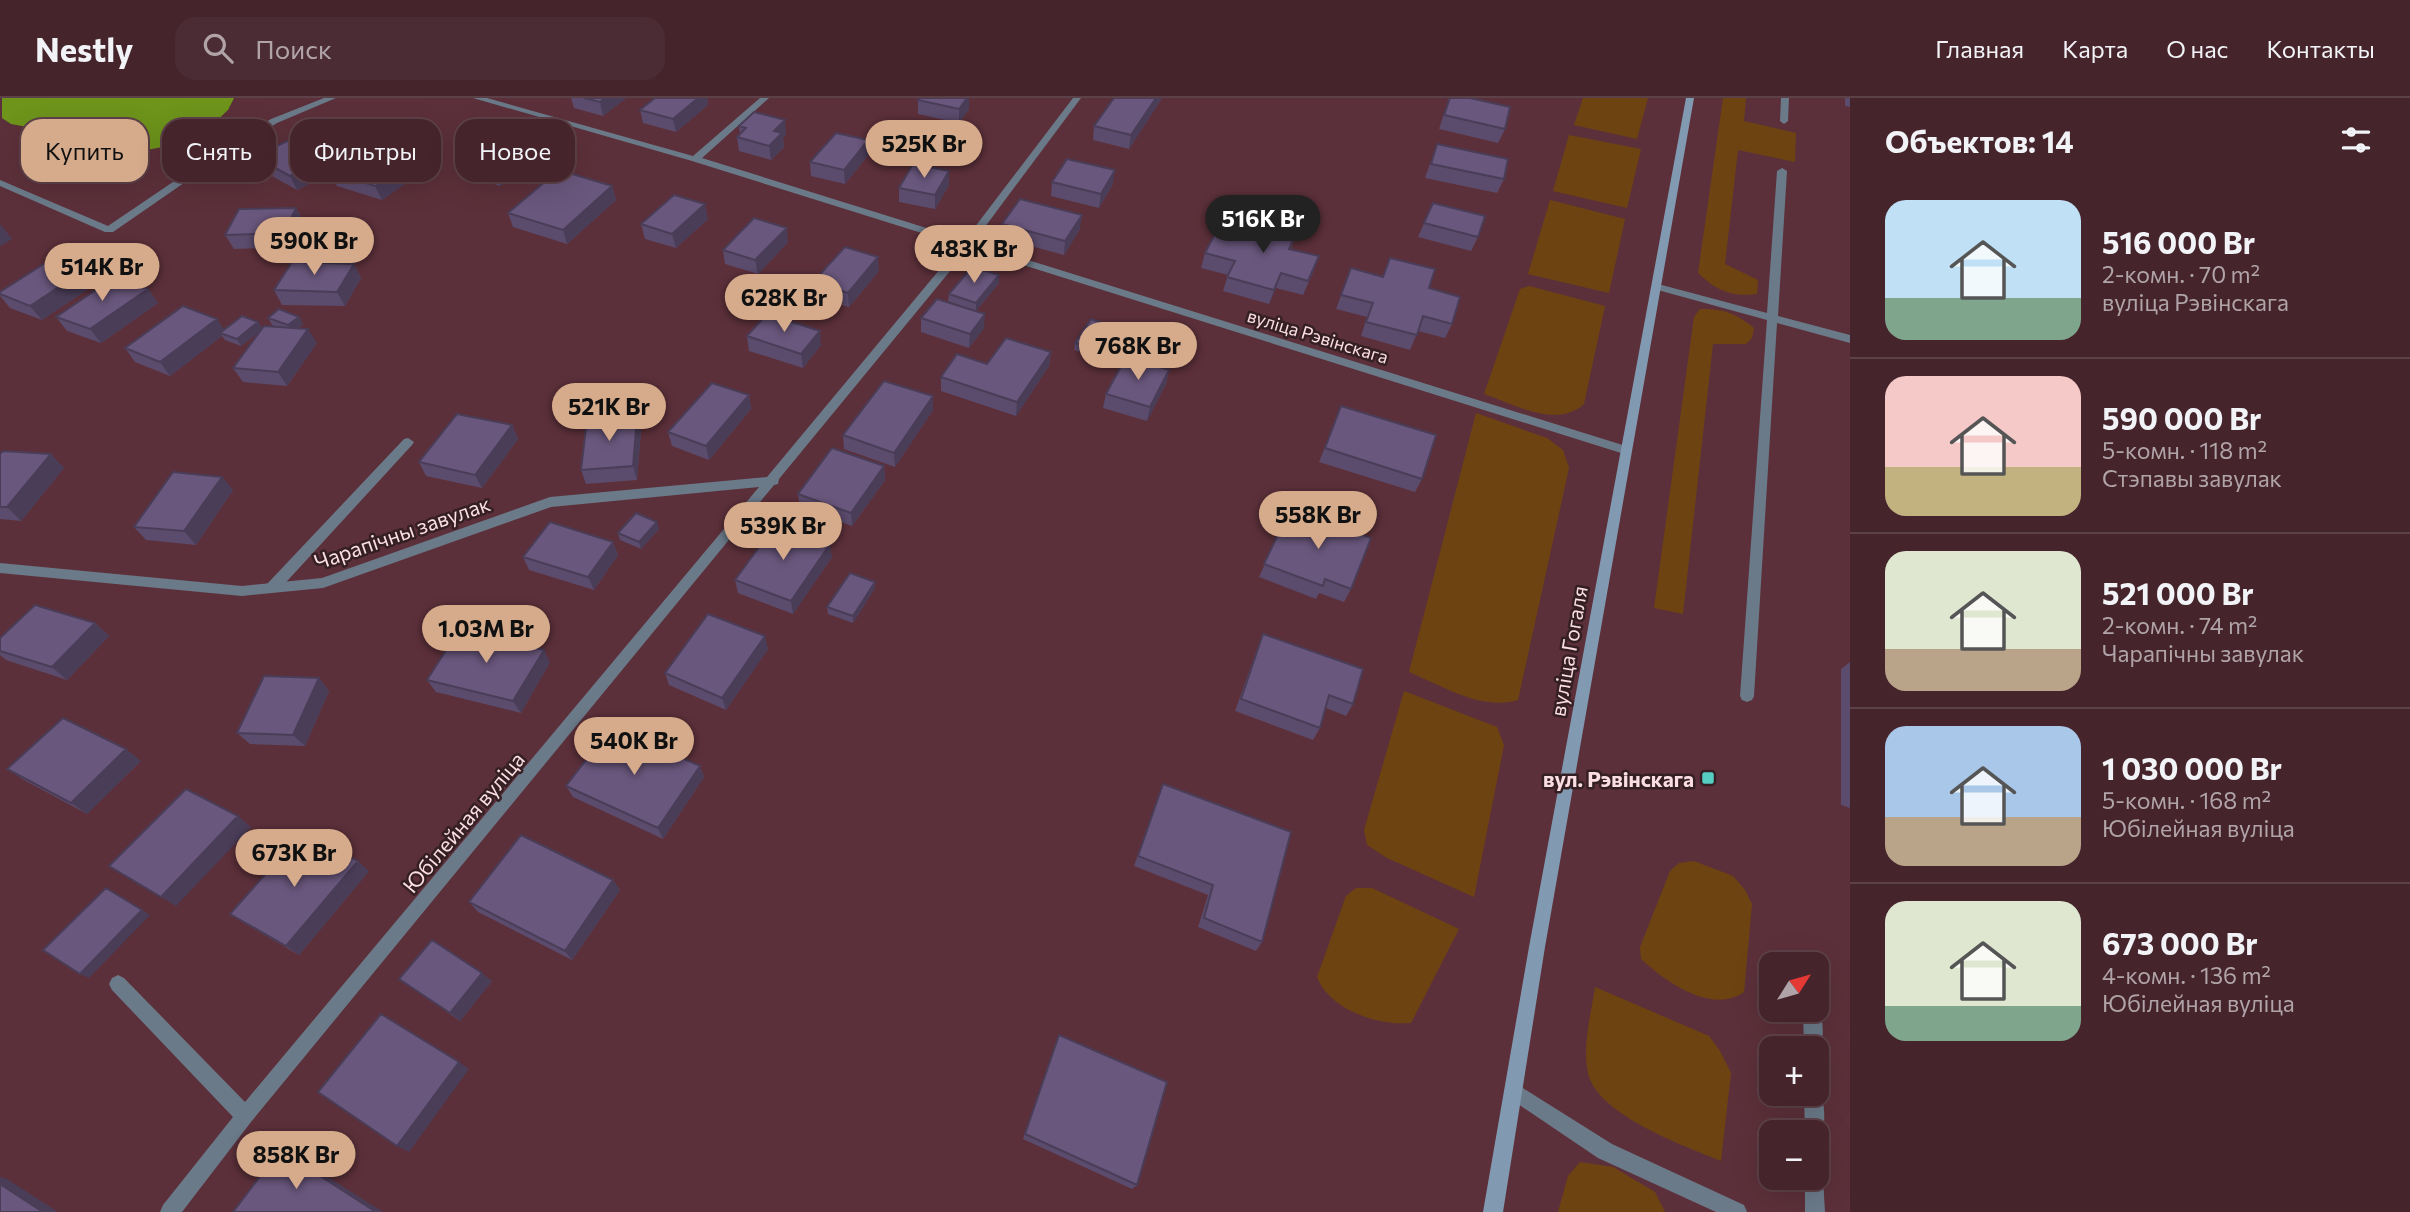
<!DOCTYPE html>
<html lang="ru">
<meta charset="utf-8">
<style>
body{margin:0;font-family:Commissioner,sans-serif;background:#4c2c34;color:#f1f3f6;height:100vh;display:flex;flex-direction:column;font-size:26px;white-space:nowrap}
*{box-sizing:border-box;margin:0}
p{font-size:23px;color:#b0a4a9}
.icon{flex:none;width:38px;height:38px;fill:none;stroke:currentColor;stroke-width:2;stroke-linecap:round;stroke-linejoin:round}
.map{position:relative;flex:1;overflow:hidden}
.sheet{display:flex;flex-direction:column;background:#45242c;width:560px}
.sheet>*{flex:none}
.banner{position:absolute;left:21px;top:21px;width:665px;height:63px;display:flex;gap:14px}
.needle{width:46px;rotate:53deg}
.buttons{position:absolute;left:1759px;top:854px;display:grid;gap:14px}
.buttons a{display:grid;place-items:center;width:70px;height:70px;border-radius:14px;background:#45242c;box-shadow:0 7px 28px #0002,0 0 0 2px #5d4148;font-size:35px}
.price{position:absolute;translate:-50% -60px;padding:0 16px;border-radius:24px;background:#d6ab8b;color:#111;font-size:23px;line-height:46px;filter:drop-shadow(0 2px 4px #0008)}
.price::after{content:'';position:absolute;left:50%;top:42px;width:21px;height:16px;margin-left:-10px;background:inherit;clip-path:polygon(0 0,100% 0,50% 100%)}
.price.current{background:#222;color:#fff}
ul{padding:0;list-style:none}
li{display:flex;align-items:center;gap:21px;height:175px;padding:0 35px}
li+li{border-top:2px solid #5d4148}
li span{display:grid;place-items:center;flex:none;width:196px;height:140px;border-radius:21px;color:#555}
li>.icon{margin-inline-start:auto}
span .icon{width:84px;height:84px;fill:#fffc;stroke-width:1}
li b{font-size:30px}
h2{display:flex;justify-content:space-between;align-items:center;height:84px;padding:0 35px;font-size:30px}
.chip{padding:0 24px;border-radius:21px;background:#45242c;box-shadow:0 7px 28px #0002,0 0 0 2px #5d4148;font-size:24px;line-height:63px}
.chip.current{background:#d6ab8b;color:#111}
header{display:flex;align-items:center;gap:42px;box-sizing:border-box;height:98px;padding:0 35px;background:#45242c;border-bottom:2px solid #5d4148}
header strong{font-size:33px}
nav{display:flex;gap:38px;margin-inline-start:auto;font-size:24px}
.search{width:490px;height:63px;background:#4c2c34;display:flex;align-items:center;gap:18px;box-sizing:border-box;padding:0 24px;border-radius:21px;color:#b0a4a9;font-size:26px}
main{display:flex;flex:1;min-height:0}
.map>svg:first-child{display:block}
.green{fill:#6d4411}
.water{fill:#6e941b}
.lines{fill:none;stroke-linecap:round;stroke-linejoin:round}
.lane{fill:#6b7a89;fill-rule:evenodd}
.street{fill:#6b7a89;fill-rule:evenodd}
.secondary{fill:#829ab1;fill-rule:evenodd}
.wall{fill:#5b4b6c}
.shaded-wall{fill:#4a3d58}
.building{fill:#6a577d;stroke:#4a3d58;stroke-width:2}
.poi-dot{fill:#57cec2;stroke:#341f24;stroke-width:2.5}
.labels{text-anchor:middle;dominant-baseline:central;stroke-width:5;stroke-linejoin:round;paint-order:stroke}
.far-street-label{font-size:18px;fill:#fbdee3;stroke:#341f24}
.street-label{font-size:21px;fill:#fbdee3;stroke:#341f24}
.poi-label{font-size:21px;font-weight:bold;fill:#fbdee3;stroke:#341f24;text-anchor:end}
</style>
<header>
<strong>Nestly</strong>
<div class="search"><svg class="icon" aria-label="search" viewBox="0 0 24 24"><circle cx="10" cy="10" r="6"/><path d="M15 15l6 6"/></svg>Поиск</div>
<nav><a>Главная</a><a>Карта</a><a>О нас</a><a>Контакты</a></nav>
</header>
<main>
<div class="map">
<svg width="1850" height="1114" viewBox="0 0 1850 1114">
<rect width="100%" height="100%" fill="#5c303a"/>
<!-- green -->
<path class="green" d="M1583,0H1648L1637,41L1574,27Z
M1723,0H1746L1744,23L1796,35L1795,64L1738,52L1725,166L1758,182L1757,196C1731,199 1717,193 1698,175Z
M1569,37L1641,51L1627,110L1553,93Z
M1550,102L1625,121L1609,195L1528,176Z
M1529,188L1605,208L1584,306C1557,331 1514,306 1484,296L1520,191Z
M1700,211C1723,210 1737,216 1754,230L1752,240L1746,246H1713L1683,516L1654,510L1694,219Z
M1476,315L1547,340L1563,352L1569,370L1518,602C1481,613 1443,588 1409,574Z
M1404,593L1497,629L1504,647L1474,799L1387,760L1367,747L1364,732Z
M1694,763L1733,778L1745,792L1752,806L1744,894C1711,917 1665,883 1641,861L1640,849L1670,773L1679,765Z
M1356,790H1372L1459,831L1411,925C1378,928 1330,912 1317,879L1346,798Z
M1595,889L1709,938L1720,953L1731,975L1721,1063C1685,1048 1597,1017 1588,975C1582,948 1591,917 1595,889Z
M1580,1064L1613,1069L1655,1094L1665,1114H1558L1568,1078Z"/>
<!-- water -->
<path class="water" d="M2,0H234L228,12L195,43L141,53L109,50L55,34L11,26L2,20Z"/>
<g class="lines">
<!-- lane -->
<path class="lane" d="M1781,0H1789L1788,23L1784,26L1780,23Z
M1782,70L1787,73L1778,218L1850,237V245L1777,225L1754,598L1752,602L1747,604L1742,602L1740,598L1767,222L1654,191L1653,189L1658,186L1767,215L1777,73Z
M408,340L414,344L412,347L278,493H268L266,489L268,485L404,341Z
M1816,905C1824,916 1826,948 1816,957V950H1804L1803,912H1816Z
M1515,985L1612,1046L1744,1107L1747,1114H1716L1598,1060L1509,1000L1506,994L1509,988Z
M1816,988C1826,998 1826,1028 1821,1041L1816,1042V1034H1805L1804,996H1816Z
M1816,1072L1821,1073L1823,1080L1825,1114H1805V1080H1816Z"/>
<!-- street -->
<path class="street" d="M324,0H336L277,25L207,69L113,134H105L0,88V82L108,128L201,65L271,21Z
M473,0H487L693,58L760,0H769L702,60L965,142L1073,0H1081L973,145L1629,349L1631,352L1625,356L1621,355L969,150L779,381L778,386L774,387L251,1024L182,1114H160L163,1107L233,1019L112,892L109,886L112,880L118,877L124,880L245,1004L759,389L551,409L323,490L242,498L0,475V465L242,488L322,480L550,399L767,379L960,147L692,63Z"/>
<!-- secondary -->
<path class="secondary" d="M1686,0H1694L1545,849L1503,1114H1483L1529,849Z"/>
</g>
<!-- wall -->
<path class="wall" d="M571,0H626L603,18L574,10Z
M655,0H707L708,7L676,34L643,25L640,12Z
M920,0H969V11L959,25L918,16V2Z
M1114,0H1162L1129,51L1093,42L1094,28Z
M1449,0L1505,31L1498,45L1439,31Z
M1845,0H1850V9L1845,8Z
M739,28L786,36L783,40L784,49L771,62L739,53L737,39L740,36Z
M868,42L869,56L845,86L811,78L810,64Z
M1437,46L1504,81L1497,95L1425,80Z
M538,52L541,60L500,88L474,79L471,72Z
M255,59L328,76L297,92L263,73Z
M330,74L413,80L382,102L337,88Z
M1052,84L1113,86L1099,110L1051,98Z
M949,87L935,111L899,104V90Z
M612,88L616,102L567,146L513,129L508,115Z
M1433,105L1478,139L1471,153L1418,139Z
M296,110L304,124L292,149L234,151L225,137Z
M708,121L676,150L645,141L641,126Z
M1002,126L1080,131L1064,157L1001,140Z
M1298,132L1291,151L1314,172L1303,197L1276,190L1269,206L1223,193L1228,177L1201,170L1205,155L1247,139Z
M788,144L758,176L725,166L723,152Z
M1390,160L1429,190L1452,226L1445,240L1418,233L1410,252L1361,238L1367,219L1336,211L1351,170L1383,179Z
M354,166L361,180L345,208L282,207L274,192Z
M89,169L100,183L42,222L10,210L0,198V194Z
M879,173L849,209L814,199L813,184Z
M999,177V185L976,213L948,203L949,196Z
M148,191L158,205L101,245L67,233L56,219Z
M299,219L303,226L298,230L317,245L287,288L243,284L233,270L261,232L241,248L225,242L222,238L170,278L135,264L125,250L217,221L224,232L258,224L262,230L278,229L272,227L268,220Z
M921,220L984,230L969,250L921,234Z
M747,238L821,247L803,270L749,253Z
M1120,238L1105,262L1074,252L1075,245Z
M1051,254L1049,268L1016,318L941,293V279L987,266Z
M1169,272L1166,286L1147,323L1103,310L1106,296Z
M749,297L751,311L709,362L672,348L668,334Z
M933,298V312L895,369L844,351L843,337Z
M1341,308L1422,381L1415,394L1319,364Z
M637,319L641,333L637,382L586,386L581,372Z
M512,327L518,341L482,390L426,378L419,364Z
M0,356L64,370L21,423L0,421Z
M884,368L885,382L852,428L800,410L798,396Z
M222,379L233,392L196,447L146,442L134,429Z
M1290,411L1351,491L1344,504L1319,495L1316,501L1259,479Z
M659,431L641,451L620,442L618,435Z
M613,444L618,457L594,492L529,472L523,459Z
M832,459L793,516L738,495L735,482Z
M875,490L853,525L828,516L827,509Z
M95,525L109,538L67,582L6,562L0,557V540Z
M1263,536L1353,606L1346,618L1326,610L1320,630L1313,642L1235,613L1258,549Z
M768,551L726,612L669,587L665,575Z
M550,564L521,615L436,594L427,582Z
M1850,564V710L1841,707V571Z
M319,580L329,593L305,648L250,646L237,635Z
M141,663L87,716L24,682L7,671Z
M700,668L704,679L663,741L573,699L566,688Z
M1163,686L1262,844L1256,853L1198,829L1208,797L1134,768Z
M369,773L299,857L244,825L230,816Z
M613,782L620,792L572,862L478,814L469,804Z
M399,881L492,883L460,923Z
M1059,937L1137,1087L1132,1091L1023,1041Z"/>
<!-- shaded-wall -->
<path class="shaded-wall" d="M605,0H626L603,18L600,4Z
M698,0H707L708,7L676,34L673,21Z
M967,0H969V11L959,25V11Z
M1156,0H1162L1129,51L1131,37Z
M785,22L786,36L783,40L784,49L771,62L769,48L774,33Z
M868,42L869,56L845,86L844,72Z
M538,52L541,60L500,88L497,81Z
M321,62L328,76L297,92L290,78Z
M407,66L413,80L382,102L375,88Z
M1115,72L1113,86L1099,110L1101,96Z
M949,73V87L935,111V97Z
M612,88L616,102L567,146L563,132Z
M705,106L708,121L676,150L672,136Z
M296,110L304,124L292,149L284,135Z
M1082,117L1080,131L1064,157L1065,143Z
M0,127H1L12,141L0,148Z
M787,130L788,144L758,176L755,162Z
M878,159L879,173L849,209L848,195Z
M354,166L361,180L345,208L337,194Z
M89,169L100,183L42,222L30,208Z
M1281,175L1276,190L1269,206L1274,192Z
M999,177V185L976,213V205Z
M148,191L158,205L101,245L90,231Z
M985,216L984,230L969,250L970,236Z
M299,219L303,226L293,234L288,227Z
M217,221L226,235H220L222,238L170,278L160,264Z
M258,224L263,231L241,248L237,241Z
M308,231L317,245L287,288L278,274Z
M1121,231L1120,238L1105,262L1107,255Z
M820,233L821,247L803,270L801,256Z
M1051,254L1049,268L1016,318L1017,304Z
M1169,272L1166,286L1147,323L1150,309Z
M749,297L751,311L709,362L706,348Z
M933,298V312L895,369L894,355Z
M637,319L641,333L637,382L633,368Z
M512,327L518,341L482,390L475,377Z
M51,356L64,370L21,423L7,409Z
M884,368L885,382L852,428L851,415Z
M222,379L233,392L196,447L184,433Z
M657,424L659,431L641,451L639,444Z
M613,444L618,457L594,492L588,479Z
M830,446L832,459L793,516L791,503Z
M875,484V490L853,525V518Z
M95,525L109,538L67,582L52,569Z
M765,538L768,551L726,612L722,600Z
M544,552L550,564L521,615L513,603Z
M319,580L329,593L305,648L293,637Z
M126,651L141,663L87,716L71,705Z
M700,668L704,679L663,741L658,730Z
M238,718L251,729L176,808L161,799Z
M358,763L369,773L299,857L286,848Z
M613,782L620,792L572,862L565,853Z
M106,790L150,817L89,880L80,876Z
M482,875L492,883L460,923L450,915Z
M459,964L469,971L409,1054L397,1048Z
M280,1052L295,1058L383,1114H376Z
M0,1079L7,1081L58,1114H43L0,1086Z"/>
<!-- building -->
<path class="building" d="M584,0H605L600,4Z
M655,0H698L673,21L640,12Z
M920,0H967L959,11L918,2Z
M1114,0H1156L1131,37L1094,28Z
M1450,0H1470L1510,9L1505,31L1444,17Z
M754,14L785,22L774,33L782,35L769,48L737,39L746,30L739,28Z
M836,35L868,42L844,72L810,64Z
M287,43L321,62L290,78L255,59Z
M513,43L538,52L497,81L471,72Z
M1437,46L1508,61L1504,81L1431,66Z
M362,52L407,66L375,88L330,74Z
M1067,61L1115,72L1101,96L1052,84Z
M913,66L949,73L935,97L899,90Z
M559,72L612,88L563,132L508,115Z
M674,97L705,106L672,136L641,126Z
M1020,101L1082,117L1065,143L1002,126Z
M1433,105L1485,118L1478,139L1424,125Z
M296,110L284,135L225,137L239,111Z
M754,120L787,130L755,162L723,152Z
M1256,122L1298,132L1289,151L1319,158L1308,183L1281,175L1274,192L1227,179L1235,163L1205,155L1217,132L1247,139Z
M845,149L878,159L848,195L813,184Z
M58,157L89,169L30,208L0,196V194Z
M1390,160L1435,171L1429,190L1460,199L1452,226L1423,218L1417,237L1366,224L1373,205L1341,197L1351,170L1383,179Z
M292,164L354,166L337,194L274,192Z
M972,169L999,177L976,205L949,196Z
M115,179L148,191L90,231L56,219Z
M937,201L985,216L970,236L921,220Z
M183,208L217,221L160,264L125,250Z
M279,211L299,219L288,227L268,220Z
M767,216L820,233L801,256L747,238Z
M242,218L258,224L237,241L220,235Z
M1091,221L1121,231L1107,255L1075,245Z
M264,228L308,231L278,274L233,270Z
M1006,240L1051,254L1017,304L941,279L957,256L987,266Z
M1126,259L1169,272L1150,309L1106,296Z
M884,283L933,298L894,355L843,337Z
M712,285L749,297L706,348L668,334Z
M1341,308L1436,337L1422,381L1325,350Z
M457,316L512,327L475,377L419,364Z
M637,319L633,368L581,372L587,322Z
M832,350L884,368L851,415L798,396Z
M3,353L51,356L7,409H0V356Z
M173,374L222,379L184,433L134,429Z
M1290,411L1371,440L1351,491L1325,481L1323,488L1264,466Z
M636,415L657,424L639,444L618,435Z
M550,424L613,444L588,479L523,459Z
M776,426L830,446L791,503L735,482Z
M850,475L875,484L853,518L827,509Z
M35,507L95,525L52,569L0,553V540Z
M708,516L765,538L722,600L665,575Z
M459,532L544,552L513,603L427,582Z
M1263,536L1363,571L1353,606L1329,597L1320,630L1241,601Z
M264,578L319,580L293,637L237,635Z
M63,620L126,651L71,705L7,671Z
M611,629L700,668L658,730L566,688Z
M1163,686L1291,734L1262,844L1204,820L1213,787L1138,758Z
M186,691L238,718L161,799L109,768Z
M303,734L358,763L286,848L230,816Z
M521,737L613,782L565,853L469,804Z
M106,790L142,812L80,876L43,852Z
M432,842L482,875L450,915L399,881Z
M381,916L459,964L397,1048L318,994Z
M1059,937L1167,984L1137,1087L1025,1036Z
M280,1052L376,1114H233Z
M0,1086L43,1114H0Z"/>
<!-- markers -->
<rect class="poi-dot" x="1701" y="673" width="14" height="14" rx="3.5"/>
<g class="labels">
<!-- far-street labels -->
<g class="far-street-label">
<text transform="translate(1318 238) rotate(17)">вуліца Рэвінскага</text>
</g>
<!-- street labels -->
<g class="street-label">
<text transform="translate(402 434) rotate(-19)">Чарапічны завулак</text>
<text transform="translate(1568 553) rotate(-80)">вуліца Гогаля</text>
<text transform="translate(463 724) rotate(-50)">Юбілейная вуліца</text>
</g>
<!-- poi labels -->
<g class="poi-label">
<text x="1694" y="680">вул. Рэвінскага</text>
</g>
</g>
</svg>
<div class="buttons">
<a><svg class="needle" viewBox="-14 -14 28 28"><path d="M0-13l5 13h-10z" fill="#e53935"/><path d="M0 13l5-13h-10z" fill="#b0a4a9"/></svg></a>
<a>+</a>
<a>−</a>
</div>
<b class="price" style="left:924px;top:82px">525K Br</b>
<b class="price current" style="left:1263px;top:157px">516K Br</b>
<b class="price" style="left:314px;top:179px">590K Br</b>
<b class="price" style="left:974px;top:187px">483K Br</b>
<b class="price" style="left:102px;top:205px">514K Br</b>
<b class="price" style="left:784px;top:236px">628K Br</b>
<b class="price" style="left:1138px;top:284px">768K Br</b>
<b class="price" style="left:609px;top:345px">521K Br</b>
<b class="price" style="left:1318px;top:453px">558K Br</b>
<b class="price" style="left:783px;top:464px">539K Br</b>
<b class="price" style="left:486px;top:567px">1.03M Br</b>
<b class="price" style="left:634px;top:679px">540K Br</b>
<b class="price" style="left:294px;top:791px">673K Br</b>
<b class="price" style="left:296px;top:1093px">858K Br</b>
<div class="banner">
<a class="chip current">Купить</a>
<a class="chip">Снять</a>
<a class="chip">Фильтры</a>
<a class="chip">Новое</a>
</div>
</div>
<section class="sheet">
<h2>Объектов: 14<svg class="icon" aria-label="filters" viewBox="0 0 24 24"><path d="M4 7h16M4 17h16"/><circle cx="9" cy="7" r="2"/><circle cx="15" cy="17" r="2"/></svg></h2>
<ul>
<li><span style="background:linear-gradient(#bfe0f5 70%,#7fa58c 0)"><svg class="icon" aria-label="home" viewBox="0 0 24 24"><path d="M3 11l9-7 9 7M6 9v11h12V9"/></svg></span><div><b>516 000 Br</b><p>2-комн. · 70 m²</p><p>вуліца Рэвінскага</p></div></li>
<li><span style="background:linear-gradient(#f6c9c9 65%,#c2b280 0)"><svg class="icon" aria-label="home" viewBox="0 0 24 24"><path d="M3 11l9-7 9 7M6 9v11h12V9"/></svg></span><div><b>590 000 Br</b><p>5-комн. · 118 m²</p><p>Стэпавы завулак</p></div></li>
<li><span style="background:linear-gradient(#dfe7d0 70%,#b9a48a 0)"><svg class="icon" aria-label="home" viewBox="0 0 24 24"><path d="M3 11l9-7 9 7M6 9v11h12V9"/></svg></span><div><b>521 000 Br</b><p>2-комн. · 74 m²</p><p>Чарапічны завулак</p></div></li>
<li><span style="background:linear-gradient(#a9c7e8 65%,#b9a48a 0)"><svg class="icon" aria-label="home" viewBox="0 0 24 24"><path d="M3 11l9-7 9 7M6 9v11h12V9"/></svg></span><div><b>1 030 000 Br</b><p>5-комн. · 168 m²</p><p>Юбілейная вуліца</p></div></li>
<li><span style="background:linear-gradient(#dfe7d0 75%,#7fa58c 0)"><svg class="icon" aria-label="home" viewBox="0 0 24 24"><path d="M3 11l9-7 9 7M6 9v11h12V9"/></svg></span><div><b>673 000 Br</b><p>4-комн. · 136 m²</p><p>Юбілейная вуліца</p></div></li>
</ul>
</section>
</main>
